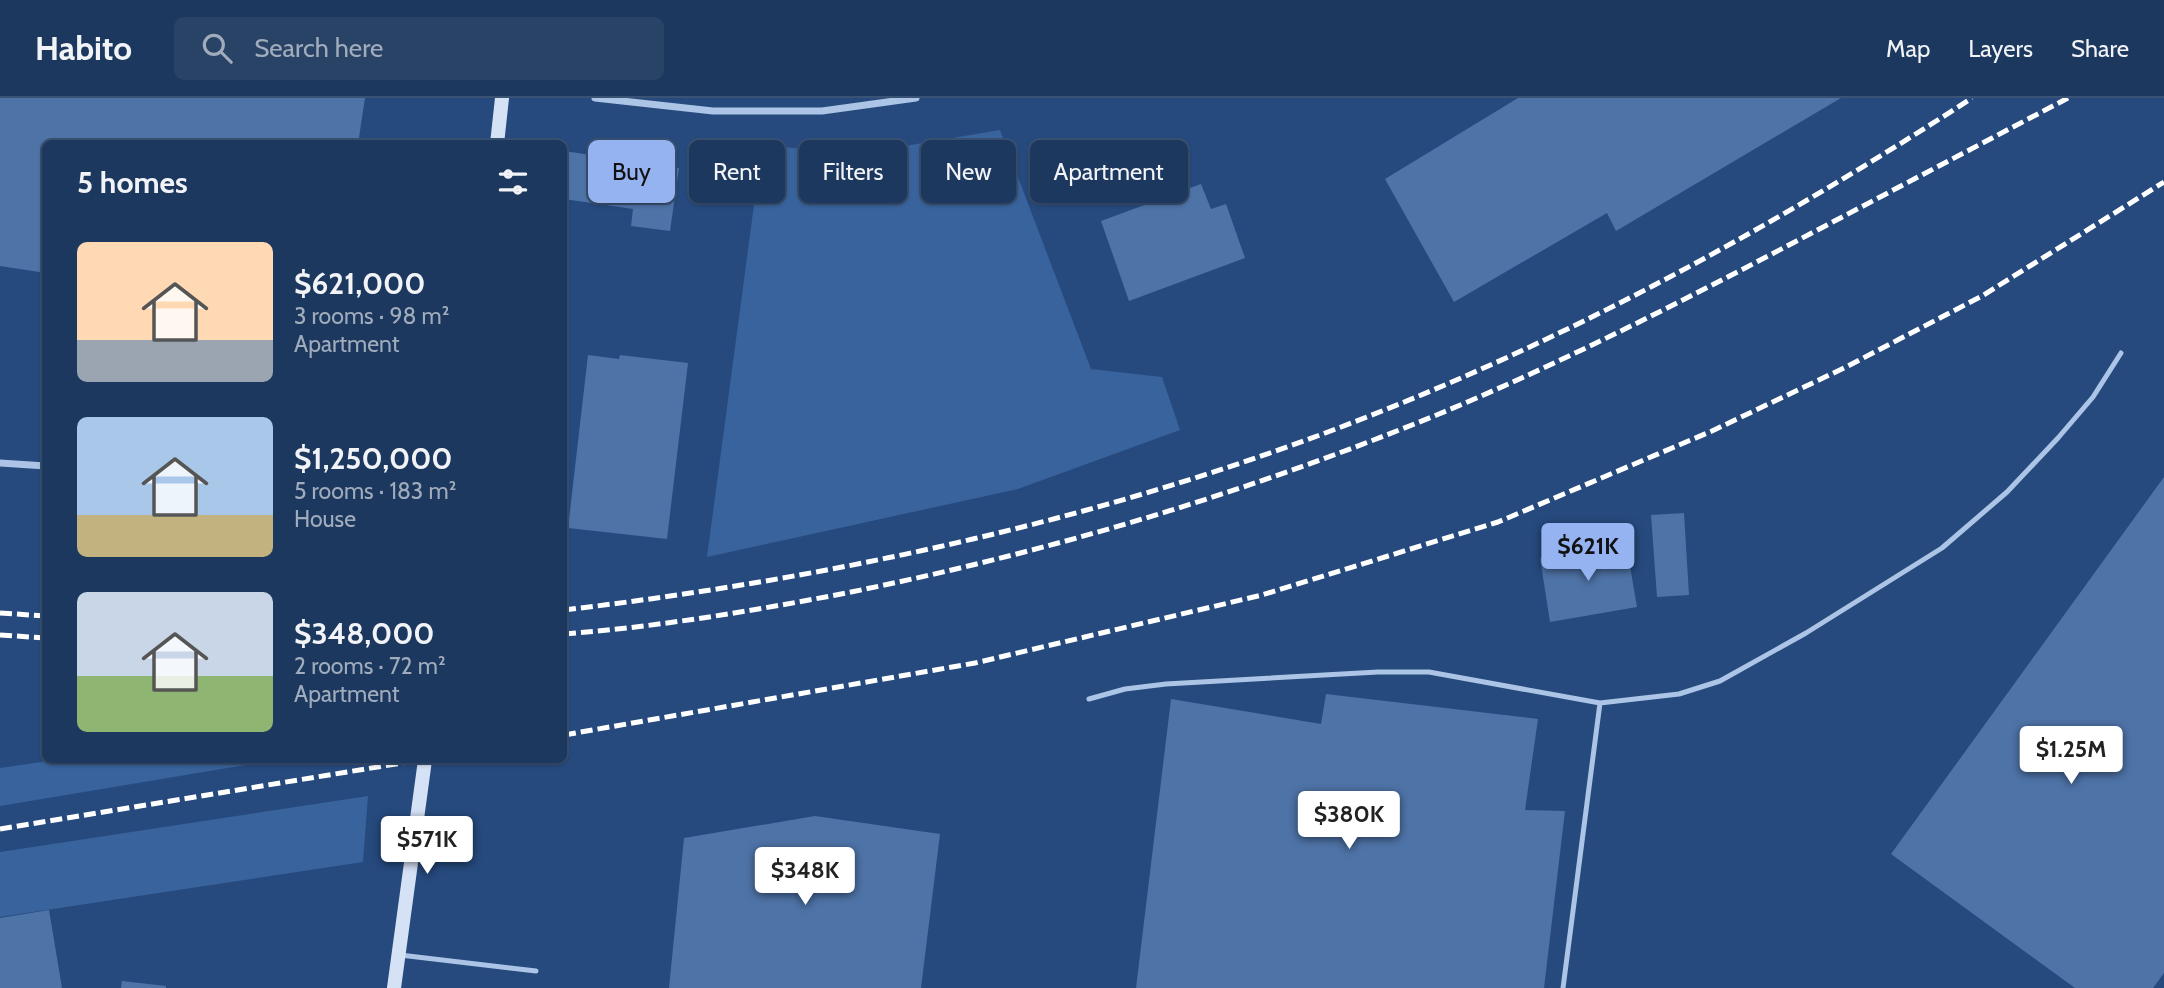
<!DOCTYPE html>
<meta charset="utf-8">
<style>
body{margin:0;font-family:Cabin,sans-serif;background:#294367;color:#f1f3f6;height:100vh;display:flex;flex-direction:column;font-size:26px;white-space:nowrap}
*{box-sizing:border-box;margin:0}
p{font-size:23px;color:#a0acbc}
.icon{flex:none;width:38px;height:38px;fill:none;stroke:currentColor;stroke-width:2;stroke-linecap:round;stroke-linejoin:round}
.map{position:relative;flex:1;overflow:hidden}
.details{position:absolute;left:42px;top:42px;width:525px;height:623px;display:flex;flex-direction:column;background:#1c385e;border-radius:10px;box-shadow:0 2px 5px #0004,0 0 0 2px #3a5273}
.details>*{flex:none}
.hud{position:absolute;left:588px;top:42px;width:665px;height:63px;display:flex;gap:14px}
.price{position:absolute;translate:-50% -60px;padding:0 16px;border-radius:7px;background:#fff;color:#222;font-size:23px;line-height:46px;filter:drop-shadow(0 2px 4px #0008)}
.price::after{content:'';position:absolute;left:50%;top:42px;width:21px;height:16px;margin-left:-10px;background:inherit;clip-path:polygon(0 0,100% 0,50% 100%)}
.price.on{background:#95b2f1;color:#111}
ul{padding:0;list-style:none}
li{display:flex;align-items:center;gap:21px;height:175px;padding:0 35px}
li span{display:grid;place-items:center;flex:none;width:196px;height:140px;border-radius:10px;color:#555}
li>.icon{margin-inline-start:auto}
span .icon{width:84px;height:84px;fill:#fffc;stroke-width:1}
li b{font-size:30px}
h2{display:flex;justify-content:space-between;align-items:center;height:84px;padding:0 35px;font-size:30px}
.chip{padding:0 24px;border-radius:10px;background:#1c385e;box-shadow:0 2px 5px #0004,0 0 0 2px #3a5273;font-size:24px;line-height:63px}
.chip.on{background:#95b2f1;color:#111}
header{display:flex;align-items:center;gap:42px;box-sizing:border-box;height:98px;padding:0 35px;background:#1c385e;border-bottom:2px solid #3a5273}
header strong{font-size:33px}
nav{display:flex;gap:38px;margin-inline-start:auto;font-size:24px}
.search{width:490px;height:63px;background:#294367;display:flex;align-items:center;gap:18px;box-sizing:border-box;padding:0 24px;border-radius:10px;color:#a0acbc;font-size:26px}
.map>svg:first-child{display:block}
.green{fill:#39639c}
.building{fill:#4e73a7}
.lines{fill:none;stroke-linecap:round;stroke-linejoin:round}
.service{stroke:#acc4e5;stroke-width:5}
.minor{stroke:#acc4e5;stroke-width:7}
.secondary{stroke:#d5e2f5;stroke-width:14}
.rail{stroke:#fff;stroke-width:5;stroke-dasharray:12 5;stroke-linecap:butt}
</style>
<header>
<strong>Habito</strong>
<div class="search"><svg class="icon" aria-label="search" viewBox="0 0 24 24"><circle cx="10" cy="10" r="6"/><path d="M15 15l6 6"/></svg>Search here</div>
<nav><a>Map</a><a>Layers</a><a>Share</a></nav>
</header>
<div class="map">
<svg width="2164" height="890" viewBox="0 0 2164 890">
<rect width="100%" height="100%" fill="#264a7e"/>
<!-- green -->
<path class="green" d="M1000,32L1091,271L1162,279L1180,332L1018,391L707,459L762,47L857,56Z
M55,662H275L0,708V670Z
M368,698L363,764L0,819V754Z"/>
<!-- building -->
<path class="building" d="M0,0H365L358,46H46V175L0,168Z
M1518,0H1841L1616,133L1607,115L1454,204L1385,81Z
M564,53L679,70L670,133L631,128L633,111L564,101Z
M1201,86L1211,111L1226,106L1245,160L1129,203L1101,123Z
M588,257L619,261L620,257L688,265L667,441L568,430Z
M2164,379V875L2153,890H2075L1891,756Z
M1684,415L1689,497L1657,499L1651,417Z
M1626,445L1637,509L1550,524L1540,460Z
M1326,596L1538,621L1525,712L1565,713L1544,890H1136L1171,601L1321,626Z
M815,718L940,736L921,890H669L684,740Z
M49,812L62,890H0V820Z
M122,883L166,888V890H121Z"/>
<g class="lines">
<!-- service -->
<path class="service" d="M1089,601L1125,591L1166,586L1378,574H1429L1600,605
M400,857L536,873
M1563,890L1600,605L1679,596L1720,583L1806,535L1942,450L2007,394L2058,340L2093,299L2121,255"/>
<!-- minor -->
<path class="minor" d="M595,0L713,13H822L916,0
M0,365L46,368"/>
<!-- secondary -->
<path class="secondary" d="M497,46L502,0
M394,890L425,662"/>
<!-- rail -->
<path class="rail" d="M564,512C843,479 1120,418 1382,313C1590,230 1784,122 1972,0
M0,515L46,518
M564,536C655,529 746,514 836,497C1043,456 1244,396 1439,316C1559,266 1675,207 1789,147C1882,98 1975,49 2068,0
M0,537L46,540
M564,637L975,565L1262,497L1498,424L1712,333L1846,269L1982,198L2164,84
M0,731L420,662"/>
</g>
</svg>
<b class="price on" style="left:1588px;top:485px">$621K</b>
<b class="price" style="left:2071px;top:688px">$1.25M</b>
<b class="price" style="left:1349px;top:753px">$380K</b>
<b class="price" style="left:427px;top:778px">$571K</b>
<b class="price" style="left:805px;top:809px">$348K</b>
<div class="hud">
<a class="chip on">Buy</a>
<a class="chip">Rent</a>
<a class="chip">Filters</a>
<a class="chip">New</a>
<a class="chip">Apartment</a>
</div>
<section class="details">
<h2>5 homes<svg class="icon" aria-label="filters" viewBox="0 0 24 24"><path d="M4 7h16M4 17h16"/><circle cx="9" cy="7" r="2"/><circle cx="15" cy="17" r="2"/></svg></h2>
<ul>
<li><span style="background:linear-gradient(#ffd9b3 70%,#9aa5b1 0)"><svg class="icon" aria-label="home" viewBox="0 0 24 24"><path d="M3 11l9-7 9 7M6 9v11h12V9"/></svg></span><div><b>$621,000</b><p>3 rooms · 98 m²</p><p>Apartment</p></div></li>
<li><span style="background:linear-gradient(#a9c7e8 70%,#c2b280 0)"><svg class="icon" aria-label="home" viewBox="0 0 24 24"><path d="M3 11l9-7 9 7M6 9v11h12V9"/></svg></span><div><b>$1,250,000</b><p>5 rooms · 183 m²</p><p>House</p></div></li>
<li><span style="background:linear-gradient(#c9d6e8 60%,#8fb573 0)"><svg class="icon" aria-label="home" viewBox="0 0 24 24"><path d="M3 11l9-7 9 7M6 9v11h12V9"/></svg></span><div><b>$348,000</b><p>2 rooms · 72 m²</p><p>Apartment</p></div></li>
</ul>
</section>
</div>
